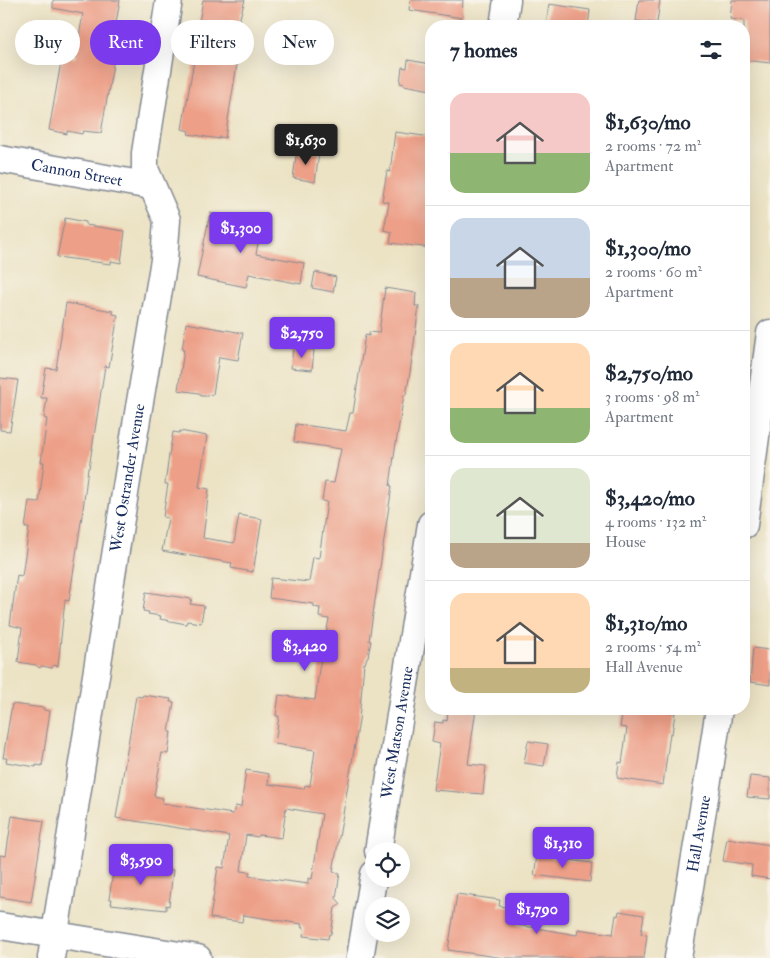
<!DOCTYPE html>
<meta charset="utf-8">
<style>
body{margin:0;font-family:"IM FELL Double Pica",serif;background:#f6f6f7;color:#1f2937;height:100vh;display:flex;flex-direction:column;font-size:19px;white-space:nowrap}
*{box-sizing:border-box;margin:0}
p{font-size:16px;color:#747a83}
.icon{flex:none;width:28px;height:28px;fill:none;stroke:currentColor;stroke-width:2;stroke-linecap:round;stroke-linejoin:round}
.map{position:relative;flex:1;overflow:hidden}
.details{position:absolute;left:425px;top:20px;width:325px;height:695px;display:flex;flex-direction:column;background:#fff;border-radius:20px;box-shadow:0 5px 20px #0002}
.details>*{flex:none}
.banner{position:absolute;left:15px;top:20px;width:335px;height:45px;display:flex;gap:10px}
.tools{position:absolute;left:365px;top:842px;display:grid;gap:10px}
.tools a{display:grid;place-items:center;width:45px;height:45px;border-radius:50%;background:#fff;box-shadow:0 5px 20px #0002;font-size:25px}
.price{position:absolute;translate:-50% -42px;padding:0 11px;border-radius:5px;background:#7c3aed;color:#fff;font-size:16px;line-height:32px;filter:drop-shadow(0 1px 2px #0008)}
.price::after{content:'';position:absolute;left:50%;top:30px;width:15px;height:11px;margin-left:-8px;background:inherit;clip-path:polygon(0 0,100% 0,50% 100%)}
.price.on{background:#222;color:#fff}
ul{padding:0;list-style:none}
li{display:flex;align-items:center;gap:15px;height:125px;padding:0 25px}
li+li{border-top:1px solid #e0e1e3}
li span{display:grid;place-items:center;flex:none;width:140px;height:100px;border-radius:15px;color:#555}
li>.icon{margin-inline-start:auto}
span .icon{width:60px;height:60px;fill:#fffc;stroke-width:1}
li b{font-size:21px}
h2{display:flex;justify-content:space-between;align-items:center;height:60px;padding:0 25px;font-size:21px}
.chip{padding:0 18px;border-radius:22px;background:#fff;box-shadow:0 5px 20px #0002;font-size:18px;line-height:45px}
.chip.on{background:#7c3aed;color:#fff}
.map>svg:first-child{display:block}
.building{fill:#ed9f87;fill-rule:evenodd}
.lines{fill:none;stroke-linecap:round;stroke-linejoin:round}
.minor-casing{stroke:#848992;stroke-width:29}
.minor{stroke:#fff;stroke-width:26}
.labels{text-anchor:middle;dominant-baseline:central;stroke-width:4;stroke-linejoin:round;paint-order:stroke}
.street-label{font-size:16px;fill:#1b2f5e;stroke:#f7f3e8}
</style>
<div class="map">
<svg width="770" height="958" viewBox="0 0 770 958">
<rect width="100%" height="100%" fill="#f7f3e8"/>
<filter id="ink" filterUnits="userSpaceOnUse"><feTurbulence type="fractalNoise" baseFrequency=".02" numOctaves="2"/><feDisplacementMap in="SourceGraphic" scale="10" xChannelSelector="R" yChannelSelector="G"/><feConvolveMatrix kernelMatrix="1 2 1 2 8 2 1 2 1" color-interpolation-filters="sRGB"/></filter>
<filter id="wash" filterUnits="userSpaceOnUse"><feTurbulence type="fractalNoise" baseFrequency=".0096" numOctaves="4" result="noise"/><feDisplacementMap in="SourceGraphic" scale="20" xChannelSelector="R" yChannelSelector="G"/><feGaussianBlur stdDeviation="1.12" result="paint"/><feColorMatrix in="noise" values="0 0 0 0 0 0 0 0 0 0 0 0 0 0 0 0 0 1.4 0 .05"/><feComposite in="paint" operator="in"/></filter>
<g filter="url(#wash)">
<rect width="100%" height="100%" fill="#ece3c5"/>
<g id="blocks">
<!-- building -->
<path class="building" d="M53,0H120L115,29L119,30L101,133L83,131L82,134L67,131V134L49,130L61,62H63L64,56L75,58L83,14L53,8Z
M203,0H245L237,28L233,51L239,52L225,138L219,137V139L188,134L189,131L182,129L198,38H196Z
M410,0H463L462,18L409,10Z
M639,0H660L657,23L636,21Z
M732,0H770V63L744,60V21L730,19Z
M549,4L590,10L588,26H546Z
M408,60L431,64V90L404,85V84L400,83L402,67L407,68Z
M395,132L431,137V248L390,243L392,232L384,230L389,202L382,201L387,171L390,172Z
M297,149L319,153L315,182L293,178Z
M210,213L262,223L256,254L304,263L301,284L249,274L246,287L197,277Z
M65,218L86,222V225L125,231L121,263L111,261V264L57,257Z
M315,272L336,277L333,292L312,288Z
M385,288L416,293L415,306H419L410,373L406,395H404L395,449L390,486H392L369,641H371L368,657H367L365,664L364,663L359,721L333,872L340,873L336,898L341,904L335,908L331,934H329L328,939L303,936L304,928L301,927L302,924L243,915L242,922L210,918L218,867L224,868L229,836L116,818L136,696L142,697L143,695L171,699L170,702H174L169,732H171L168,754L162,753L154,796L163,798L162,803L233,814L235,806L241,807L246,770L269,774L268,784L304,789L305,785L310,786L315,750L275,744L279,716H276L279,695L315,700L319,669L329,619L319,617L320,608L314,607V604L269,598L271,578L309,582L313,557L319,558L327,502L322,501L325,482L334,483L341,449L294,442L296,424L346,431L350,413H353L365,335L369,336V332L379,333ZM286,808L322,814L312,879L308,878V884L249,876L250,872L241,871L246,835L258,837L259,835L282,838Z
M66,303L113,311V314L118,315L109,367L105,366L89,468H88L83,509L69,601L65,600L58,666L53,665L52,668L42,666L39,668L36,665L18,662L22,628L10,625L17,575L22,576L29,528H25L29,501L39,502L44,462H41L47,419L44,418L47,398H41L46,368L56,369Z
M186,323L243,333L238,360L219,357L213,394L207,396H201L199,393L178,390L184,350H182Z
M293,347L314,350L312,370L291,368Z
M0,378L18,380L10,431L0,430Z
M180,431L207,436L199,487L209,489L203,538L234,543L239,515L262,519L253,572L231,568L232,563L162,551L168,518L163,517L168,484H165L169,455L173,432L179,433Z
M146,592L192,599L190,604L204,606L201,623L187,621L186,624L160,619L161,616L148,614L149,612L143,611Z
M753,648L770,650V685L750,682Z
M12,704L44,708V710L50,711L42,766L36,765V767L6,762L7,758H3Z
M448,709H476L468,764L486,766L483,794L433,790L440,744L432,742L435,722L443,723V720L447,721Z
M623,709H650L675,713L672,734L670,733L663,785L617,778L619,762L622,763L627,728L620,727Z
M528,741L548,744L544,766L524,763Z
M750,776L770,778V799L747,797Z
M12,816L44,821L31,902L0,897V855L6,856Z
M727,838L770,845V879L751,876L752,865L723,861Z
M537,856L592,863L590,882L534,875Z
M117,861L156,866L155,868L173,870L169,906L166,905V910L111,904L112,899H109L114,866L116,867Z
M457,894L500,900L499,906L520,909L518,925L577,935L578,929L613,934L616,915L618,916L619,911L644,915L641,934L647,935L644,958H504L448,950Z"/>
</g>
</g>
<g filter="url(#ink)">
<use href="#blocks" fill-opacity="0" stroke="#848992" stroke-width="1"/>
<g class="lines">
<!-- minor casing -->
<g class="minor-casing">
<g id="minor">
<path d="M503,26L507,0"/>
<path id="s1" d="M0,159L151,186"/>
<path d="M744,525L770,333"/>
<path id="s2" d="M378,851L431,524"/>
<path d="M0,926L198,958"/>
<path id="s3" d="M51,958L134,437L164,260L167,220L145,169V153L169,0"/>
<path d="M360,958L374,874"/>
<path id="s4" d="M678,958L711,762L719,709"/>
</g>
</g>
<!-- minor -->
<use href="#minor" class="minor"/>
</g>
</g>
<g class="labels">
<!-- street labels -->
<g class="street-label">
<text stroke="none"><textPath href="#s1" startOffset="78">Cannon Street</textPath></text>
<text stroke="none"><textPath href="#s3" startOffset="486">West Ostrander Avenue</textPath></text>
<text stroke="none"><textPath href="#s2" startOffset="120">West Matson Avenue</textPath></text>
<text stroke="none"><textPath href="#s4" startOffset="126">Hall Avenue</textPath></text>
</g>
</g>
</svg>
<div class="tools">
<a><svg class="icon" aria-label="locate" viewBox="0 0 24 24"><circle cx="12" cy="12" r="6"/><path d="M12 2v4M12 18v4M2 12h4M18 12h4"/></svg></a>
<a><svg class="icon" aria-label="layers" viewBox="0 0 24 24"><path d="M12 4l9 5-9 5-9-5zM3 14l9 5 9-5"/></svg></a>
</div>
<b class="price on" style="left:306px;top:166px">$1,630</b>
<b class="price" style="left:241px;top:254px">$1,300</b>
<b class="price" style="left:302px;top:359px">$2,750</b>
<b class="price" style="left:305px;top:672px">$3,420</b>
<b class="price" style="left:563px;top:869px">$1,310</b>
<b class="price" style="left:141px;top:886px">$3,590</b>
<b class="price" style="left:537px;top:935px">$1,790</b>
<div class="banner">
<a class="chip">Buy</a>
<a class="chip on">Rent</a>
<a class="chip">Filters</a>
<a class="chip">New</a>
</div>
<section class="details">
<h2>7 homes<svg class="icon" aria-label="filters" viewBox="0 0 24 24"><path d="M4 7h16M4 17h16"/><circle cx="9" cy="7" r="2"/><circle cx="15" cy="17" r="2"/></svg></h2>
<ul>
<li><span style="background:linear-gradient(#f6c9c9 60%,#8fb573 0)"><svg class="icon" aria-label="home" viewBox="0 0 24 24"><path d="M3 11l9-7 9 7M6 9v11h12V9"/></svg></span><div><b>$1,630/mo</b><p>2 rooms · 72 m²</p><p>Apartment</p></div></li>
<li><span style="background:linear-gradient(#c9d6e8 60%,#b9a48a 0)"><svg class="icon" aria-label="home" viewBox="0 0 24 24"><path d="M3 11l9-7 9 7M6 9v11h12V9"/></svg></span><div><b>$1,300/mo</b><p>2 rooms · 60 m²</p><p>Apartment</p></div></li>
<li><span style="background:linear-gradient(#ffd9b3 65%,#8fb573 0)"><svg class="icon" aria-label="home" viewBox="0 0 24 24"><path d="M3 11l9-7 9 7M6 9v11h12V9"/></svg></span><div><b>$2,750/mo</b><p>3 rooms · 98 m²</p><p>Apartment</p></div></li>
<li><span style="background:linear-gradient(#dfe7d0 75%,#b9a48a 0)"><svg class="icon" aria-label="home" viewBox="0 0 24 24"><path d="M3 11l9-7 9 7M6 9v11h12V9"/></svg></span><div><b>$3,420/mo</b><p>4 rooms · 132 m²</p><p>House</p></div></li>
<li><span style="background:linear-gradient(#ffd9b3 75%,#c2b280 0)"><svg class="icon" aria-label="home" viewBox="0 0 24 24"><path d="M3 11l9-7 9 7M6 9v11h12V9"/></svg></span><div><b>$1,310/mo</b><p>2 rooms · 54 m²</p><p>Hall Avenue</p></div></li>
</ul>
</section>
</div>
